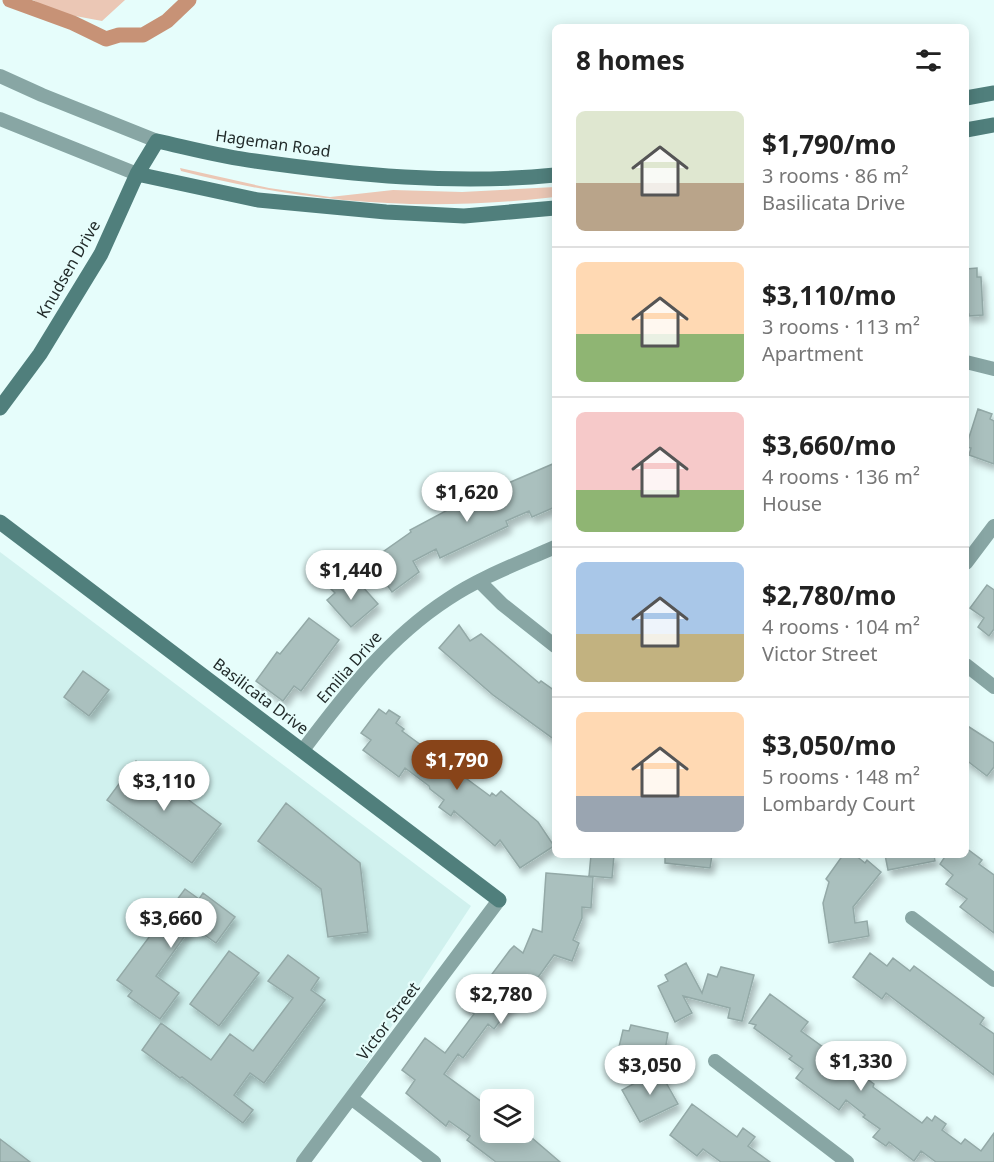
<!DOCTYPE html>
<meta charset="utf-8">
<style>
body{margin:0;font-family:"Noto Sans",sans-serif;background:#f2f2f2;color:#222;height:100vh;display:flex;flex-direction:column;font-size:22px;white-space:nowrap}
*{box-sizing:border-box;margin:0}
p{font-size:20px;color:#767676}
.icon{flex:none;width:33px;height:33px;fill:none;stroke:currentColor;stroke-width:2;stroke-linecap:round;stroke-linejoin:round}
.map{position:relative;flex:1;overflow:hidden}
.sheet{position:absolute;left:552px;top:24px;width:417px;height:834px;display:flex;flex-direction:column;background:#fff;border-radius:9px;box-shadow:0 3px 15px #0003}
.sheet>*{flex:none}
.controls{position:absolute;left:480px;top:1089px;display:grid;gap:12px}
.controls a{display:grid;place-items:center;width:54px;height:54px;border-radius:9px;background:#fff;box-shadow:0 3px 15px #0003;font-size:30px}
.price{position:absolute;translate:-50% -51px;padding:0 14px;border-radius:21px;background:#fff;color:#222;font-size:20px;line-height:39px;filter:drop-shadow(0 2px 3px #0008)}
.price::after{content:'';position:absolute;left:50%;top:36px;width:18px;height:14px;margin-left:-9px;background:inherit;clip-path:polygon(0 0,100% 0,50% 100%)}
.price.active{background:#884419;color:#fff}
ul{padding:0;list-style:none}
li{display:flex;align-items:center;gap:18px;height:150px;padding:0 24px}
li+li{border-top:2px solid #e0e0e0}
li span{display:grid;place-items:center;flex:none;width:168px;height:120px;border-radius:9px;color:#555}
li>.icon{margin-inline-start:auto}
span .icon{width:72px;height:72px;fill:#fffc;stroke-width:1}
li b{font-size:26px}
h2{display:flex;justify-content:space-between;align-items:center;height:72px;padding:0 24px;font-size:26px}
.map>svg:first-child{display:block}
.built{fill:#d0f1ee}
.green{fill:#ebc7b5}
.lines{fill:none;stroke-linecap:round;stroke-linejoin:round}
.canal{stroke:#c79276;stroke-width:15}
.building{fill:#aac0be;stroke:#93a9a7;stroke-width:1.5;filter:url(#shadow)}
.street{stroke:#88a6a4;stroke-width:14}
.secondary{stroke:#507f7c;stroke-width:15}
.labels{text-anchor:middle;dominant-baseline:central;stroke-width:4.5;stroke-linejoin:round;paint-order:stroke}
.street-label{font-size:16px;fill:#1f2827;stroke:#e6fdfb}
</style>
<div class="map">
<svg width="994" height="1162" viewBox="0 0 994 1162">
<defs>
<filter id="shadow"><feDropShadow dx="3.5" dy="6" stdDeviation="3" flood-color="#0004"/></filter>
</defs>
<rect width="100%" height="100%" fill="#e6fdfb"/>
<!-- built -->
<path class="built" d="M0,552L471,906L302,1162H0Z"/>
<!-- green -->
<path class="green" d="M33,0H125L102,21L54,12Z
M180,168L269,188L330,197L393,190L462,192L555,187V197C424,212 309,204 181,171Z"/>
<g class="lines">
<!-- canal -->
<path class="canal" d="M10,0L73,23L106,39L119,35H143L167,21L189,0"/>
</g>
<!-- building -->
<path class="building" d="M977,268V277H981L983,315L969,316V314H966V269Z
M978,409L992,414L990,419L994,421V464L969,455L971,448L966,447Z
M555,463V507L532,517L529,511L506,521L508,526L440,558L436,549L413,561L419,572L392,592L370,561L411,532L410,530L459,504L456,496L488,481L492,490Z
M353,576L378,604L351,627L327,600L335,593L330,588L341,578L345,583Z
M987,585L994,590V629L989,636L978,627L984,618L970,608Z
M309,618L339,640L301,691L294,686L283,701L256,681L277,652L280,654Z
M459,625L470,641L481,634L539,683L541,681L555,691V740L493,695L439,648Z
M83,671L109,690L89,716L64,697Z
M379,709L386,714L389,710L400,717L396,723L404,729L402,731L490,796L492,793L496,796L501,791L538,822L554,846L520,868L500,840L495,846L454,811L451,816L439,807L444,800L430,789L429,786L405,768L399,777L363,750L371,740L361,733Z
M966,725L994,743V767L987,776L966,760Z
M136,761L221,824L192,863L107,800Z
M286,803L360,863L368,932L328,937L321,889L258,841Z
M966,848L982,860L979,864L994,875V933L960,907L967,899L946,884L953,875L940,864L946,855H966Z
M591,855H614L612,878L589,876Z
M665,855H712L710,868L665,863Z
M843,855H855L865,863L867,860L881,872L853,907L855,923L867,921L869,936L829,943L823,903L829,882L826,879Z
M885,855H934L935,861L888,870Z
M546,873L593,877L591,908L582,907V918L573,940L579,943L572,961L554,955L524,997L520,994L494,1029L488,1024L463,1058L458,1054L444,1074L490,1108V1132H525L560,1162H496L467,1140L470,1136L449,1121L446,1126L406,1093L415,1080L402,1070L425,1038L445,1053L474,1014L462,1005L471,993L479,1000L496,977L492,974L510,950L514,946L523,953L533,929L542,932Z
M185,889L199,899L203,893L235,917L216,943L192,926L156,976L179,993L160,1019L128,996L132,991L117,980Z
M229,951L259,973L219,1026L190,1004Z
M870,953L887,966L893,958L910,971L914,966L984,1018L980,1024L994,1034V1075L886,993L882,999L853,977Z
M288,955L319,978L311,990L325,1000L264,1083L250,1073L234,1095L253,1110L243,1123L182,1077L180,1078L142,1050L161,1023L211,1060L230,1034L253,1051L293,998L268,981Z
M686,963L702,993L708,974L717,977L721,967L754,975L742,1021L728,1018L730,1008L683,996L692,1013L675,1022L658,986L668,981L665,975Z
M770,994L808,1022L801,1031L874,1084L873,1087L922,1123L927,1117L932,1121L935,1116L946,1124L942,1130L961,1144L965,1139L981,1151L994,1133V1162H936L921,1151L914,1161L889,1142L886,1146L873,1137L880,1129L863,1117L865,1115L846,1100L839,1110L796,1078L803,1069L789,1059L792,1056L754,1028L756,1025L749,1023Z
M631,1025L668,1033L662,1068L623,1060L626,1049L619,1047L623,1030L629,1031Z
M659,1070L678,1104L640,1122L622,1090Z
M692,1104L737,1137L743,1128L755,1137L748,1146L770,1162H721L703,1149L697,1156L670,1135Z
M0,1139L30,1162H0Z"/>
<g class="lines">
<!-- street -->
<path class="street" d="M0,76L42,95L157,141
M0,119L137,174
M966,362L994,369
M966,563L994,526
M479,581L502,604L555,646
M966,665L994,687
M303,750C346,693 388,638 448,599C481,577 519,563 555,547
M912,918L994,980
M715,1061L847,1162
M351,1098L434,1162
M303,1162L499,900"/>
<!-- secondary -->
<path class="secondary" d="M966,98L994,93
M966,130L994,125
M137,174L258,200L386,212L464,216L555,208
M0,408L40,354L101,254L137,174L157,141C189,148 222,157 255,161C353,175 456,185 555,175
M0,522L499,900"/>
</g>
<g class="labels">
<!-- street labels -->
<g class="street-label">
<text transform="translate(273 143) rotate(8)">Hageman Road</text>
<text transform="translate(68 269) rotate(-60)">Knudsen Drive</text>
<text transform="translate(349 667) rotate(-49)">Emilia Drive</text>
<text transform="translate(261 696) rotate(37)">Basilicata Drive</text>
<text transform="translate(388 1021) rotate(-53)">Victor Street</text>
</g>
</g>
</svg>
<div class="controls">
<a><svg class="icon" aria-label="layers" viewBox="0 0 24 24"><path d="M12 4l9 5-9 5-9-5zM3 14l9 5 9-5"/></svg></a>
</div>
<b class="price" style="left:467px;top:523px">$1,620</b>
<b class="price" style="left:351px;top:601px">$1,440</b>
<b class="price active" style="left:457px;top:791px">$1,790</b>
<b class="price" style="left:164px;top:812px">$3,110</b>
<b class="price" style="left:171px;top:949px">$3,660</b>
<b class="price" style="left:501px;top:1025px">$2,780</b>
<b class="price" style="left:861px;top:1092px">$1,330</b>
<b class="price" style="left:650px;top:1096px">$3,050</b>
<section class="sheet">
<h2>8 homes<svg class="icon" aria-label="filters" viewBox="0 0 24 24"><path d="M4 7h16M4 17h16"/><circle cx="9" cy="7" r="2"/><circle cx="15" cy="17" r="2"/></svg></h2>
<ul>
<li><span style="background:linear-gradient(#dfe7d0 60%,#b9a48a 0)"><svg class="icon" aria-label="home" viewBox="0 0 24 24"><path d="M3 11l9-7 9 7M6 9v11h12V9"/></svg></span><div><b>$1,790/mo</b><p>3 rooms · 86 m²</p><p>Basilicata Drive</p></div></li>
<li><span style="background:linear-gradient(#ffd9b3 60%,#8fb573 0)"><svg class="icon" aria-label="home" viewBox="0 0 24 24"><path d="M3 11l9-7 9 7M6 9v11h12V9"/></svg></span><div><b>$3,110/mo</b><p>3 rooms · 113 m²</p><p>Apartment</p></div></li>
<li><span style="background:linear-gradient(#f6c9c9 65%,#8fb573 0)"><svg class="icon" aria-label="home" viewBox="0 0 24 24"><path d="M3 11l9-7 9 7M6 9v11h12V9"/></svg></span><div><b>$3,660/mo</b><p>4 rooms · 136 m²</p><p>House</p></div></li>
<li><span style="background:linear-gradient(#a9c7e8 60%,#c2b280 0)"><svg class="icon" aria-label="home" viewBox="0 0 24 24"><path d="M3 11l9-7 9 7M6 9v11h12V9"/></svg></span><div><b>$2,780/mo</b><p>4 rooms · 104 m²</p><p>Victor Street</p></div></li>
<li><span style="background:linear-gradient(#ffd9b3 70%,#9aa5b1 0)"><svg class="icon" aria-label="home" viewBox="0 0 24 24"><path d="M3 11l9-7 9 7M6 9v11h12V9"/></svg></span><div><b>$3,050/mo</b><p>5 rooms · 148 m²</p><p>Lombardy Court</p></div></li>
</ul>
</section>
</div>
